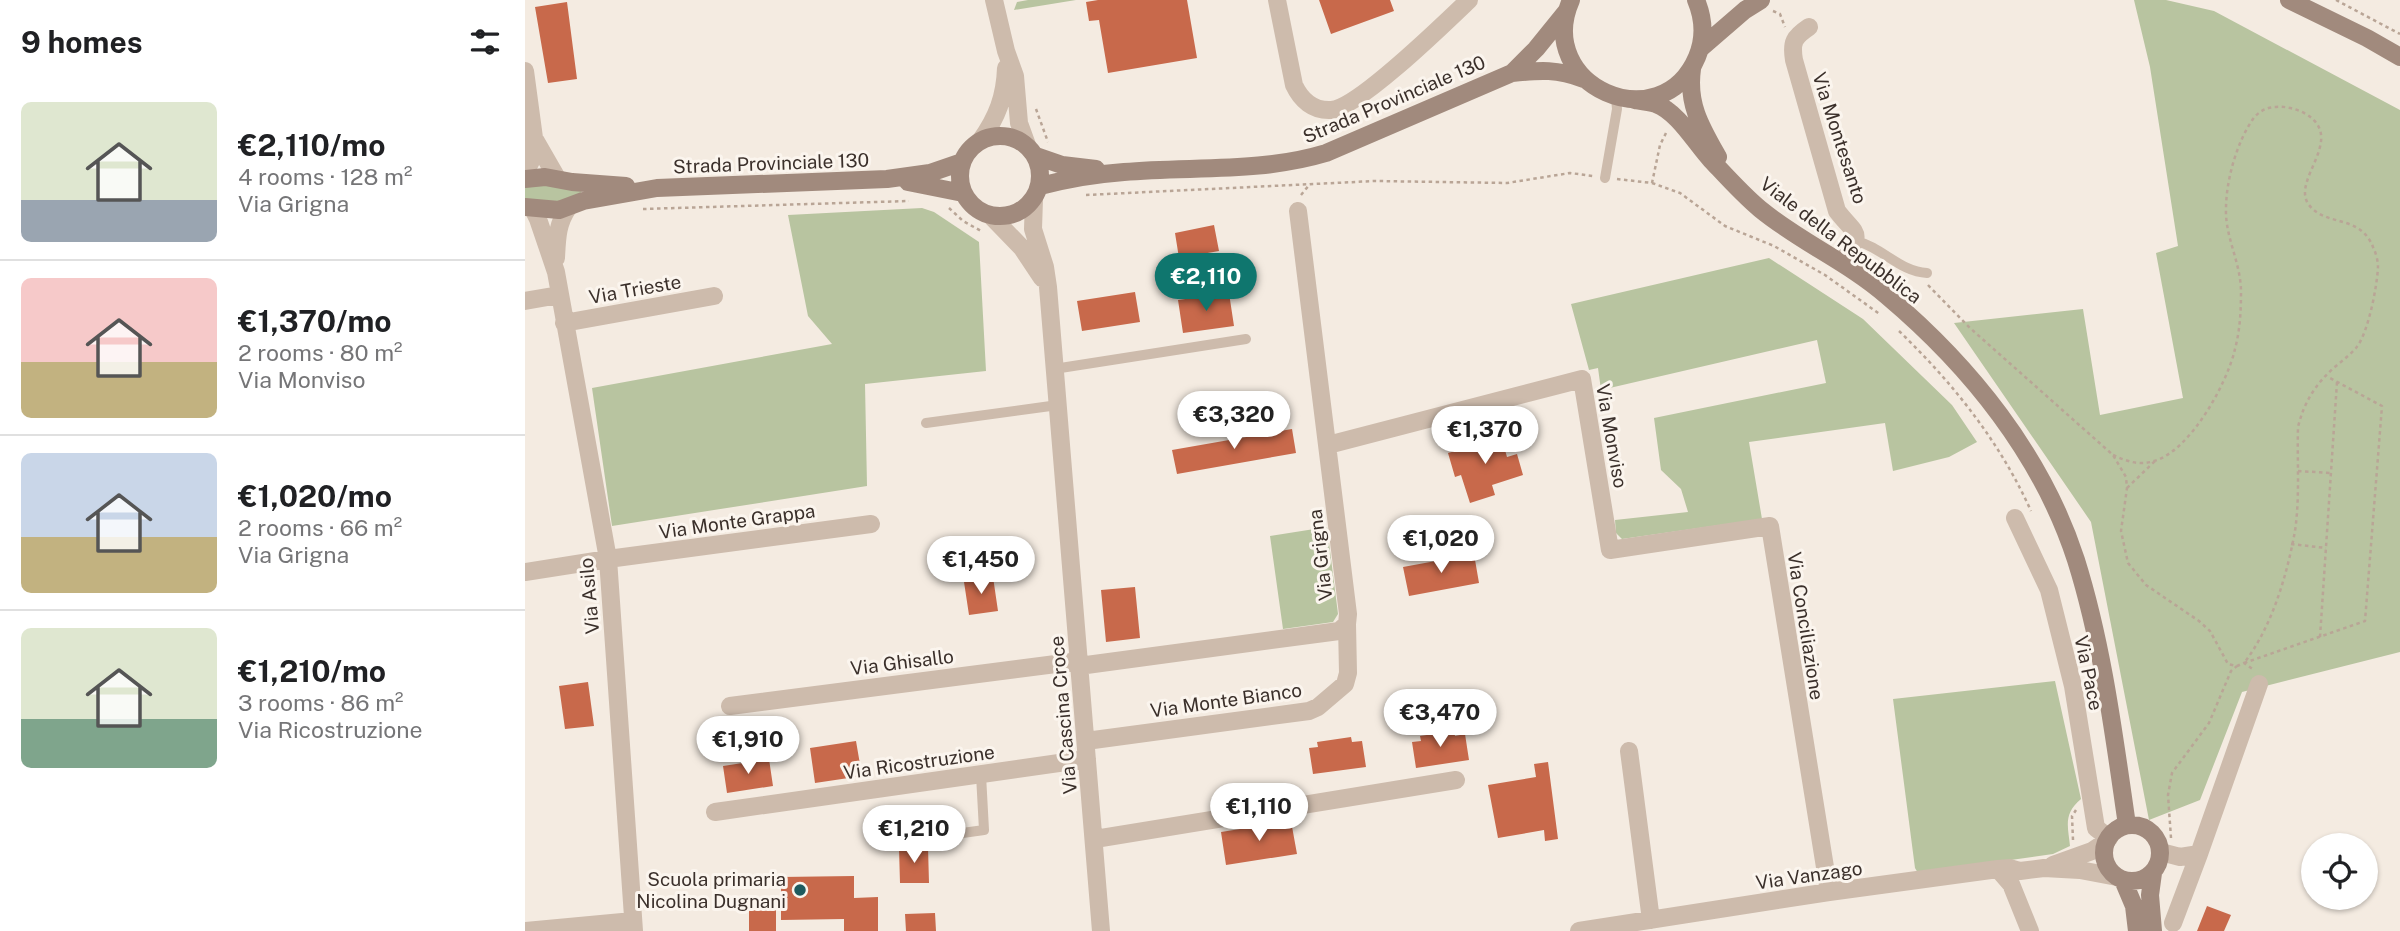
<!DOCTYPE html>
<meta charset="utf-8">
<style>
body{margin:0;font-family:"Public Sans",sans-serif;background:#f2f2f2;color:#202124;height:100vh;display:flex;flex-direction:column;font-size:26px;white-space:nowrap}
*{box-sizing:border-box;margin:0}
p{font-size:23px;color:#757577}
.icon{flex:none;width:38px;height:38px;fill:none;stroke:currentColor;stroke-width:2;stroke-linecap:round;stroke-linejoin:round}
.map{position:relative;flex:1;overflow:hidden}
.drawer{display:flex;flex-direction:column;background:#fff;width:525px}
.drawer>*{flex:none}
.fabs{position:absolute;left:1776px;top:833px;display:grid;gap:14px}
.fabs a{display:grid;place-items:center;width:77px;height:77px;border-radius:50%;background:#fff;box-shadow:0 2px 5px #0004;font-size:35px}
.price{position:absolute;translate:-50% -60px;padding:0 16px;border-radius:24px;background:#fff;color:#222;font-size:23px;line-height:46px;filter:drop-shadow(0 2px 4px #0008)}
.price::after{content:'';position:absolute;left:50%;top:42px;width:21px;height:16px;margin-left:-10px;background:inherit;clip-path:polygon(0 0,100% 0,50% 100%)}
.price.selected{background:#0f766e;color:#fff}
ul{padding:0;list-style:none}
li{display:flex;align-items:center;gap:21px;height:175px;padding:0 21px}
li+li{border-top:2px solid #e0e0e0}
li span{display:grid;place-items:center;flex:none;width:196px;height:140px;border-radius:10px;color:#555}
li>.icon{margin-inline-start:auto}
span .icon{width:84px;height:84px;fill:#fffc;stroke-width:1}
li b{font-size:30px}
h2{display:flex;justify-content:space-between;align-items:center;height:84px;padding:0 21px;font-size:30px}
main{display:flex;flex:1;min-height:0}
.map>svg:first-child{display:block}
.green{fill:#b8c4a0}
.building{fill:#c8694b}
.lines{fill:none;stroke-linecap:round;stroke-linejoin:round}
.path{stroke:#b9a596;stroke-width:2.5;stroke-dasharray:3.5 3.5;stroke-linecap:butt}
.lane{stroke:#cdbbac;stroke-width:10}
.street{stroke:#cdbbac;stroke-width:18}
.secondary{stroke:#a18a7d;stroke-width:18}
.poi-dot{fill:#1f5a5e;stroke:#fbf5ee;stroke-width:2.5}
.labels{text-anchor:middle;dominant-baseline:central;stroke-width:6;stroke-linejoin:round;paint-order:stroke}
.street-label{font-size:19px;fill:#3b302b;stroke:#fbf5ee}
.poi-label{font-size:19px;fill:#3b302b;stroke:#fbf5ee;text-anchor:end}
</style>
<main>
<section class="drawer">
<h2>9 homes<svg class="icon" aria-label="filters" viewBox="0 0 24 24"><path d="M4 7h16M4 17h16"/><circle cx="9" cy="7" r="2"/><circle cx="15" cy="17" r="2"/></svg></h2>
<ul>
<li><span style="background:linear-gradient(#dfe7d0 70%,#9aa5b1 0)"><svg class="icon" aria-label="home" viewBox="0 0 24 24"><path d="M3 11l9-7 9 7M6 9v11h12V9"/></svg></span><div><b>€2,110/mo</b><p>4 rooms · 128 m²</p><p>Via Grigna</p></div></li>
<li><span style="background:linear-gradient(#f6c9c9 60%,#c2b280 0)"><svg class="icon" aria-label="home" viewBox="0 0 24 24"><path d="M3 11l9-7 9 7M6 9v11h12V9"/></svg></span><div><b>€1,370/mo</b><p>2 rooms · 80 m²</p><p>Via Monviso</p></div></li>
<li><span style="background:linear-gradient(#c9d6e8 60%,#c2b280 0)"><svg class="icon" aria-label="home" viewBox="0 0 24 24"><path d="M3 11l9-7 9 7M6 9v11h12V9"/></svg></span><div><b>€1,020/mo</b><p>2 rooms · 66 m²</p><p>Via Grigna</p></div></li>
<li><span style="background:linear-gradient(#dfe7d0 65%,#7fa58c 0)"><svg class="icon" aria-label="home" viewBox="0 0 24 24"><path d="M3 11l9-7 9 7M6 9v11h12V9"/></svg></span><div><b>€1,210/mo</b><p>3 rooms · 86 m²</p><p>Via Ricostruzione</p></div></li>
</ul>
</section>
<div class="map">
<svg width="1875" height="931" viewBox="0 0 1875 931">
<rect width="100%" height="100%" fill="#f4ebe1"/>
<!-- green -->
<path class="green" d="M503,0H551L489,10L492,2Z
M1609,0H1641L1689,11L1875,110V652L1717,692L1675,800L1624,820L1566,522L1429,323L1558,309L1575,415L1658,398L1631,253L1653,246L1625,67Z
M7,184L57,190L56,193L33,202L0,199V186Z
M397,208L409,212L454,242L461,371L340,384L342,486L87,526L67,388L307,344L283,316L263,215Z
M1244,258L1338,319L1427,405L1452,442L1424,457L1368,471L1360,423L1224,442L1237,519L1097,539L1091,533L1090,520L1163,512L1156,489L1136,470L1129,418L1301,383L1292,340L1076,390L1073,368L1064,370L1046,304Z
M802,527L813,614L808,622L758,629L745,536Z
M1530,681L1556,799C1538,814 1543,826 1545,846L1528,854L1393,873L1390,868L1368,699Z"/>
<!-- building -->
<path class="building" d="M573,0H662L672,58L583,73L574,20L564,21L561,2Z
M794,0H865L869,11L806,34Z
M42,2L52,79L23,83L10,7Z
M689,225L694,251L654,258L650,233Z
M610,292L615,322L557,331L552,301Z
M704,293L709,326L658,333L653,300Z
M767,429L771,453L652,474L647,450Z
M974,429L982,457L992,454L998,475L967,485L970,495L945,503L936,475L930,477L923,453L955,444L953,435Z
M949,554L954,583L884,596L878,567Z
M468,577L473,611L444,615L439,582Z
M610,587L615,638L581,642L576,590Z
M63,682L69,726L40,729L34,686Z
M929,731L930,736L940,734L944,760L891,768L887,742L896,741L895,736Z
M826,737L827,742L837,741L841,767L788,774L784,748L793,747L792,742Z
M331,741L337,776L290,783L285,748Z
M244,759L248,786L202,793L198,766Z
M1023,762L1033,839L1020,841L1019,830L973,838L963,785L1011,777L1009,764Z
M766,821L772,854L701,865L696,832Z
M403,847L404,883H375L374,848Z
M329,876V898L353,897V931H319V919L256,920V877Z
M1682,906L1706,915L1699,931H1672Z
M224,910H251V931H224Z
M410,913L411,931H381L380,914Z"/>
<g class="lines">
<!-- path -->
<path class="path" d="M1811,0L1875,34
M1248,11L1255,14L1260,27
M511,109L523,142
M1092,179L1127,183L1135,145L1141,133
M1127,183L1155,193L1200,226L1249,246L1300,275L1356,315
M561,195L850,181L982,183L1045,173L1068,176
M776,195L785,184
M424,208L438,221L458,232
M118,209L384,201
M1403,285L1445,328L1588,455L1601,477L1602,488L1596,531L1603,563L1621,585L1674,621L1685,631L1703,664L1712,666L1719,663L1729,670
M1374,331C1428,383 1475,442 1506,511
M1588,455C1601,461 1614,466 1629,461C1665,451 1702,384 1710,349C1715,330 1716,311 1716,292C1716,263 1700,237 1701,209C1701,180 1712,142 1728,119C1734,111 1742,107 1751,107C1761,106 1772,109 1781,114C1822,139 1765,180 1784,205C1801,227 1835,214 1848,247C1851,253 1853,261 1853,267C1852,287 1843,334 1831,348C1825,355 1818,360 1811,366C1791,383 1779,402 1773,427C1772,462 1775,497 1770,531C1762,575 1747,627 1719,663
M1773,471L1806,473
M1602,488L1630,461
M1766,544L1801,548
M1795,637L1812,382
M1719,663L1840,621L1857,406L1803,377
M1646,838L1643,795L1647,773L1684,723L1706,671L1712,666
M1548,840L1547,816L1551,810"/>
<!-- lane -->
<path class="lane" d="M1080,178L1092,109L1091,98
M1331,241C1357,247 1375,272 1402,273
M529,369L721,339
M401,423L533,405
M409,837L459,830L456,775"/>
<!-- street -->
<path class="street" d="M469,0L481,51L490,76L494,123L502,145
M752,0L769,85C776,100 788,111 806,110C833,108 921,22 944,0
M1284,27C1269,37 1266,42 1269,60L1312,211C1332,237 1339,230 1317,262
M0,71L9,138
M456,140C472,117 480,97 481,68
M0,173L7,159L9,138L32,178
M509,199L508,229L520,267L523,287L576,931
M8,209L13,219L31,272L83,559L109,931
M466,216L497,248L517,278
M31,258C32,239 32,224 43,208
M0,301L34,295
M39,323L189,296
M803,445L1057,379L1085,550L1245,526L1304,892
M1490,518L1524,590L1548,686L1571,828L1584,838
M0,572L83,559L346,524
M554,666L814,631L822,624L823,614L773,211
M205,706L554,661
M561,741L784,711L793,707L820,684L823,673L822,624
M1104,751L1126,920
M190,812L562,759
M570,839L931,780
M1636,852L1655,857L1674,854L1734,684
M1528,865L1567,851L1582,841
M1473,869L1486,884L1505,931
M1648,923L1674,854
M0,931L108,921
M1054,931L1304,892L1473,869L1485,868L1495,871L1519,868L1555,870L1592,877"/>
<!-- secondary -->
<path class="secondary" d="M1046,0C1008,86 1136,142 1172,57C1180,38 1179,19 1171,0
M1764,0L1842,38L1875,57
M1176,48L1220,10L1236,0
M1167,69C1162,104 1176,127 1193,157
M987,73L1011,49L1041,12
M1110,100C1117,101 1125,102 1131,104C1153,112 1171,144 1186,160C1202,177 1218,195 1235,209C1275,242 1323,262 1362,296C1445,366 1517,455 1551,560C1578,646 1589,736 1602,825
M435 176a40 40 0 1 1 80 0a40 40 0 1 1-80 0Z
M511,156L537,165L571,169
M0,179L20,177L47,182L101,186
M383,182L438,193
M515,186C542,179 571,174 599,172C666,166 735,173 801,153L987,73C1016,70 1032,69 1059,79
M0,207L34,210L58,201L132,188L362,179L405,173L437,162
M1579 853a28 28 0 1 1 56 0a28 28 0 1 1-56 0Z
M1628,873L1625,895L1628,931
M1598,880L1609,906L1612,931"/>
</g>
<!-- markers -->
<circle class="poi-dot" cx="275" cy="890" r="7"/>
<g class="labels">
<!-- street labels -->
<g class="street-label">
<text transform="translate(869 99) rotate(-23)">Strada Provinciale 130</text>
<text transform="translate(1315 138) rotate(72)">Via Montesanto</text>
<text transform="translate(246 163) rotate(-2)">Strada Provinciale 130</text>
<text transform="translate(1316 240) rotate(37)">Viale della Repubblica</text>
<text transform="translate(110 289) rotate(-10)">Via Trieste</text>
<text transform="translate(1087 436) rotate(80)">Via Monviso</text>
<text transform="translate(212 521) rotate(-8)">Via Monte Grappa</text>
<text transform="translate(795 555) rotate(-97)">Via Grigna</text>
<text transform="translate(64 596) rotate(-95)">Via Asilo</text>
<text transform="translate(1281 626) rotate(81)">Via Conciliazione</text>
<text transform="translate(377 662) rotate(-7)">Via Ghisallo</text>
<text transform="translate(1564 673) rotate(78)">Via Pace</text>
<text transform="translate(701 700) rotate(-8)">Via Monte Bianco</text>
<text transform="translate(538 715) rotate(-95)">Via Cascina Croce</text>
<text transform="translate(394 762) rotate(-8)">Via Ricostruzione</text>
<text transform="translate(1284 875) rotate(-8)">Via Vanzago</text>
</g>
<!-- poi labels -->
<g class="poi-label">
<text x="261" y="879">Scuola primaria<tspan x="261" dy="22">Nicolina Dugnani</tspan></text>
</g>
</g>
</svg>
<div class="fabs">
<a><svg class="icon" aria-label="locate" viewBox="0 0 24 24"><circle cx="12" cy="12" r="6"/><path d="M12 2v4M12 18v4M2 12h4M18 12h4"/></svg></a>
</div>
<b class="price selected" style="left:681px;top:313px">€2,110</b>
<b class="price" style="left:709px;top:451px">€3,320</b>
<b class="price" style="left:960px;top:466px">€1,370</b>
<b class="price" style="left:916px;top:575px">€1,020</b>
<b class="price" style="left:456px;top:596px">€1,450</b>
<b class="price" style="left:915px;top:749px">€3,470</b>
<b class="price" style="left:223px;top:776px">€1,910</b>
<b class="price" style="left:734px;top:843px">€1,110</b>
<b class="price" style="left:389px;top:865px">€1,210</b>
</div>
</main>
